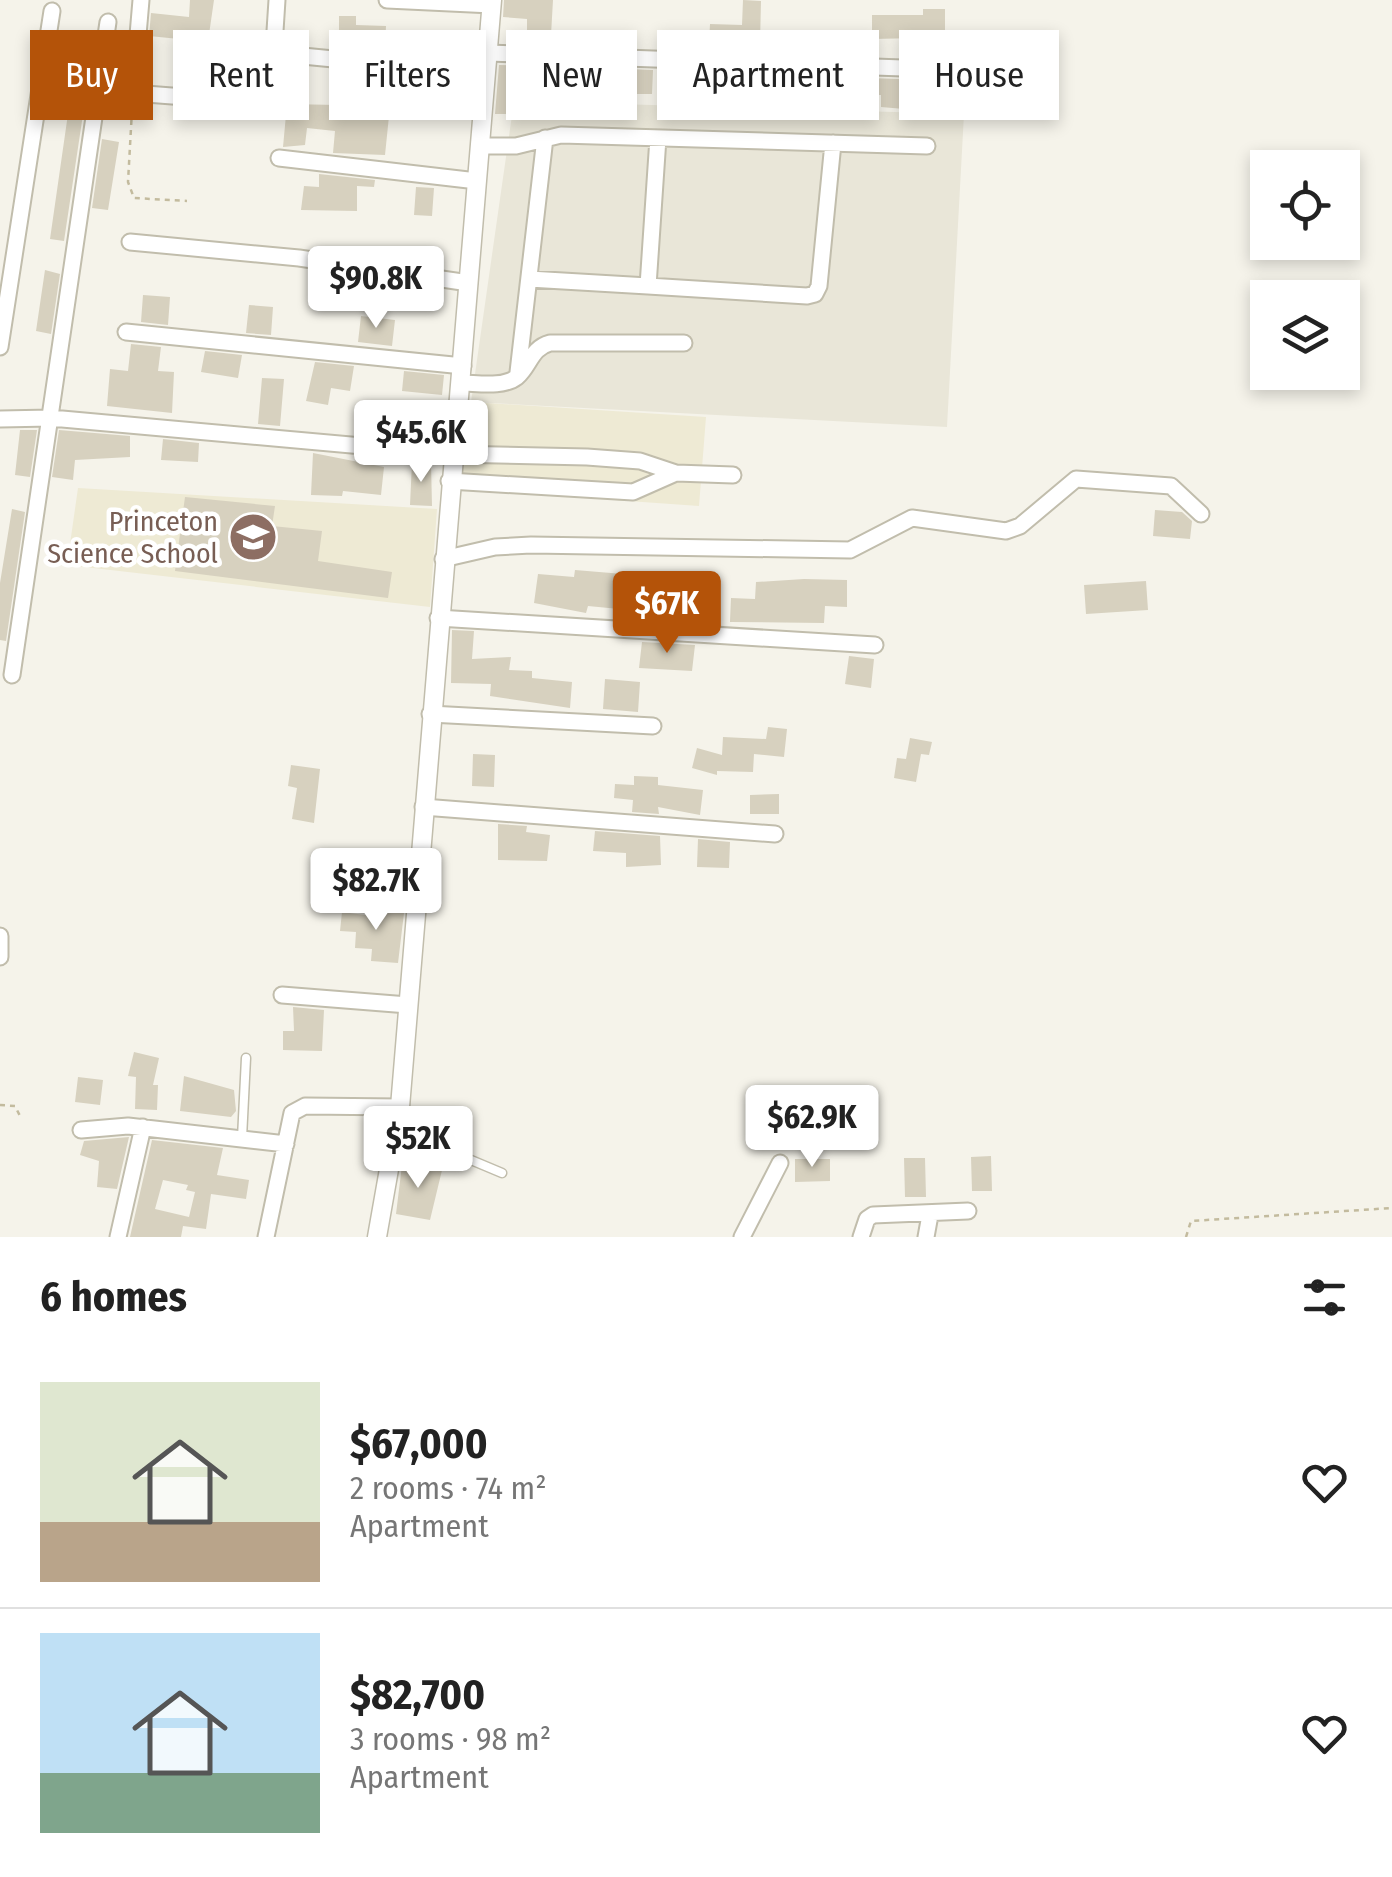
<!DOCTYPE html>
<meta charset="utf-8">
<style>
body{margin:0;font-family:"Fira Sans Condensed",sans-serif;background:#f6f6f6;color:#222;height:100vh;display:flex;flex-direction:column;font-size:38px;white-space:nowrap}
*{box-sizing:border-box;margin:0}
p{font-size:32px;color:#767676}
.icon{flex:none;width:55px;height:55px;fill:none;stroke:currentColor;stroke-width:2;stroke-linecap:round;stroke-linejoin:round}
.map{position:relative;height:1237px;overflow:hidden}
.sheet{display:flex;flex-direction:column;background:#fff;flex:1}
.sheet>*{flex:none}
.guide{position:absolute;left:30px;top:30px;width:1332px;height:90px;display:flex;gap:20px}
.fabs{position:absolute;left:1250px;top:150px;display:grid;gap:20px}
.fabs a{display:grid;place-items:center;width:110px;height:110px;border-radius:0px;background:#fff;box-shadow:0 5px 15px #0003;font-size:50px}
.price{position:absolute;translate:-50% -85px;padding:0 22px;border-radius:10px;background:#fff;color:#222;font-size:32px;line-height:65px;filter:drop-shadow(0 2px 5px #0008)}
.price::after{content:'';position:absolute;left:50%;top:60px;width:30px;height:22px;margin-left:-15px;background:inherit;clip-path:polygon(0 0,100% 0,50% 100%)}
.price.active{background:#b45309;color:#fff}
ul{padding:0;list-style:none}
li{display:flex;align-items:center;gap:30px;height:250px;padding:0 40px}
li+li{border-top:2px solid #e0e0e0}
li span{display:grid;place-items:center;flex:none;width:280px;height:200px;border-radius:0px;color:#555}
li>.icon{margin-inline-start:auto}
span .icon{width:120px;height:120px;fill:#fffc;stroke-width:1}
li b{font-size:42px}
h2{display:flex;justify-content:space-between;align-items:center;height:120px;padding:0 40px;font-size:42px}
.chip{padding:0 35px;border-radius:0px;background:#fff;box-shadow:0 5px 15px #0003;font-size:35px;line-height:90px}
.chip.active{background:#b45309;color:#fff}
.map>svg:first-child{display:block}
.residential{fill:#e9e6d8}
.education{fill:#eeead4}
.building{fill:#d7d1bf;fill-rule:evenodd}
.lines{fill:none;stroke-linecap:round;stroke-linejoin:round}
.service-casing{stroke:#c1bdac;stroke-width:11}
.minor-casing{stroke:#c1bdac;stroke-width:19}
.tertiary-casing{stroke:#c1bdac;stroke-width:21}
.path{stroke:#c3bb9e;stroke-width:2.5;stroke-dasharray:5 5;stroke-linecap:butt}
.service{stroke:#fff;stroke-width:8}
.minor{stroke:#fff;stroke-width:15}
.tertiary{stroke:#fff;stroke-width:18}
.labels{text-anchor:middle;dominant-baseline:central;stroke-width:9;stroke-linejoin:round;paint-order:stroke}
.education-label{font-size:28px;fill:#785e54;stroke:#fff;text-anchor:end}
</style>
<div class="map">
<svg width="1392" height="1237" viewBox="0 0 1392 1237">
<rect width="100%" height="100%" fill="#f5f3ea"/>
<!-- residential -->
<path class="residential" d="M514,101L964,114L947,427L471,402Z"/>
<!-- education -->
<path class="education" d="M471,402L706,417L699,506L459,489Z
M78,488L437,509L430,607L67,565Z"/>
<!-- building -->
<path class="building" d="M190,0H214L205,62L188,61L189,40L149,36L151,13L189,17Z
M504,0H553L551,35L527,34V19L503,17Z
M743,0L761,1L760,43H709L710,24L742,25Z
M923,9H945V32H919V38L872,39V15H923Z
M339,16H356V25L386,26L385,47L339,45Z
M499,65L548,66L547,75L577,81L576,95L513,92L512,114H495Z
M602,68L653,70L652,94H623L622,103L600,102Z
M941,75L939,112L881,107V95H867L868,78L931,80Z
M799,76L846,77V104L799,100Z
M382,77L401,80L402,100V116H385H389L385,155L333,153L335,131L307,128L305,145L283,147L287,104L338,105L337,109L380,115Z
M73,79L88,81L64,241L50,239Z
M102,139L119,142L108,210L92,208Z
M319,174L375,180L374,187L357,186V211L301,210L304,186L319,187Z
M416,187L434,188L432,216L414,215Z
M45,270L60,274L51,334L36,331Z
M143,295L170,297L168,325L141,322Z
M249,305L273,307L271,335L246,333Z
M361,316L395,320L392,346L358,342Z
M131,344L161,347L158,371L174,372L172,413L107,406L110,369L128,371Z
M205,351L242,355L238,378L201,372Z
M315,362L354,366L350,391L331,388L328,405L306,401Z
M404,371L444,375L442,395L402,391Z
M262,378L284,379L280,426L258,424Z
M20,430H37L30,477L15,475Z
M59,430L130,436V457L75,460L73,480L52,477Z
M163,439L199,443L198,462L161,460Z
M313,453L384,467L381,495L343,491L342,496L311,495Z
M412,462L431,463L432,506L410,505Z
M185,497L275,506L272,526L322,531L318,561L392,572L388,598L175,571Z
M12,509L25,512L6,641L0,640V583Z
M1155,510L1182,512L1192,521L1190,539L1153,536Z
M575,570L623,574L619,609L588,606L586,613L534,603L538,574L574,577Z
M679,577L704,580L698,623L673,621Z
M804,579L847,580V607L825,606L824,623L730,622L731,598L755,599L756,582Z
M1146,581L1148,610L1086,614L1084,585Z
M452,630L474,631L472,659L511,657L509,670L532,671V678L572,682L570,708L490,696L491,684L451,683Z
M642,642L695,645L692,671L639,668Z
M849,656L874,659L871,688L845,684Z
M605,679L640,682L638,712L603,709Z
M768,727L787,729L784,757L754,754L753,772L717,771V775L692,768L697,748L722,755L723,737L766,739Z
M910,738L932,742L929,755L921,754L916,782L894,778L897,758L906,759Z
M473,754L495,755L494,787L472,786Z
M291,765L320,769L314,823L292,819L297,788L288,786Z
M634,776L658,777V785L703,790L700,815L658,807L659,814L632,812L633,800L614,798L615,784L634,785Z
M779,794V814H750V795Z
M498,824L527,826L526,832L550,835L547,861L498,860Z
M595,831L660,836L661,865L626,867V853L593,851Z
M698,839L730,842L729,868L697,867Z
M374,910L404,913L398,963L371,961L372,949L355,948L356,932L340,931L342,912L373,916Z
M293,1007L324,1010L322,1051L283,1050V1031H294Z
M134,1052L159,1058L153,1085H158L157,1110L135,1109L136,1077L128,1076Z
M184,1076L234,1090L236,1111L231,1117L180,1111Z
M78,1077L103,1080L100,1105L75,1102Z
M129,1137L117,1189L97,1187L99,1161L80,1155L84,1141Z
M152,1140L223,1148L217,1175L249,1180L246,1199L211,1194L206,1229L183,1226L181,1237H130ZM163,1180L188,1185L186,1190L195,1192L189,1217L155,1209Z
M991,1156L992,1191H972L971,1157Z
M904,1158H925L926,1197H905Z
M795,1159H830V1181L795,1182Z
M402,1165L443,1166L430,1220L396,1214Z"/>
<g class="lines">
<!-- service casing -->
<g class="service-casing">
<path id="service" d="M242,1138L246,1058
M394,1157L471,1160L502,1173"/>
</g>
<!-- minor casing -->
<g class="minor-casing">
<path id="minor" d="M141,0L133,93L263,103L271,93L277,0
M387,0L492,5
M272,53L364,62L452,78H486
M488,53L931,69
M658,138L648,286L807,296L815,294L819,286L833,143
M481,146H516L561,135L927,146
M279,158L477,181
M130,242L299,258L469,283
M529,279L648,286
M126,332L463,366
M0,347L52,11
M518,372L545,138
M461,383C477,383 503,388 517,377C530,366 531,348 550,343H684
M0,419L51,418L451,454L587,457L640,461L676,473L733,475
M449,481L633,492L676,473
M443,559L495,547L531,545L850,550L912,518L1006,531L1020,526L1076,479L1171,486L1201,514
M438,618L875,645
M12,675L108,22
M430,714L653,726
M423,807L775,834
M0,936V957
M282,995L408,1005
M81,1130L128,1126L286,1144
M118,1237L143,1127
M266,1237L292,1113L305,1106L400,1107
M742,1237L780,1163
M861,1237L867,1219L873,1215L968,1211
M926,1237L930,1215"/>
</g>
<!-- tertiary casing -->
<g class="tertiary-casing">
<path id="tertiary" d="M377,1237L400,1107L492,0"/>
</g>
<!-- path -->
<path class="path" d="M132,110L128,182L134,198L187,201
M0,1105L15,1106L20,1116
M1186,1237L1191,1221L1392,1208"/>
<!-- service -->
<use href="#service" class="service"/>
<!-- minor -->
<use href="#minor" class="minor"/>
<!-- tertiary -->
<use href="#tertiary" class="tertiary"/>
</g>
<!-- icons -->
<defs>
<g id="school-disc" transform="scale(2.5)"><circle r="9.5" fill="#8d6e63" stroke="#fff"/><path d="M0-5L7-2L0 1L-7-2ZM-4 1L0 2.5L4 1V4Q0 6-4 4Z" fill="#fff"/></g>
</defs>
<g fill-rule="evenodd">
<use href="#school-disc" x="253" y="537"/>
</g>
<g class="labels">
<!-- education labels -->
<g class="education-label">
<text x="218" y="521">Princeton<tspan x="218" dy="32">Science School</tspan></text>
</g>
</g>
</svg>
<div class="fabs">
<a><svg class="icon" aria-label="locate" viewBox="0 0 24 24"><circle cx="12" cy="12" r="6"/><path d="M12 2v4M12 18v4M2 12h4M18 12h4"/></svg></a>
<a><svg class="icon" aria-label="layers" viewBox="0 0 24 24"><path d="M12 4l9 5-9 5-9-5zM3 14l9 5 9-5"/></svg></a>
</div>
<b class="price" style="left:376px;top:331px">$90.8K</b>
<b class="price" style="left:421px;top:485px">$45.6K</b>
<b class="price active" style="left:667px;top:656px">$67K</b>
<b class="price" style="left:376px;top:933px">$82.7K</b>
<b class="price" style="left:812px;top:1170px">$62.9K</b>
<b class="price" style="left:418px;top:1191px">$52K</b>
<div class="guide">
<a class="chip active">Buy</a>
<a class="chip">Rent</a>
<a class="chip">Filters</a>
<a class="chip">New</a>
<a class="chip">Apartment</a>
<a class="chip">House</a>
</div>
</div>
<section class="sheet">
<h2>6 homes<svg class="icon" aria-label="filters" viewBox="0 0 24 24"><path d="M4 7h16M4 17h16"/><circle cx="9" cy="7" r="2"/><circle cx="15" cy="17" r="2"/></svg></h2>
<ul>
<li><span style="background:linear-gradient(#dfe7d0 70%,#b9a48a 0)"><svg class="icon" aria-label="home" viewBox="0 0 24 24"><path d="M3 11l9-7 9 7M6 9v11h12V9"/></svg></span><div><b>$67,000</b><p>2 rooms · 74 m²</p><p>Apartment</p></div><svg class="icon" aria-label="heart" viewBox="0 0 24 24"><path d="M12 20l-8-8c-3-5 5-10 8-4 3-6 11-1 8 4z"/></svg></li>
<li><span style="background:linear-gradient(#bfe0f5 70%,#7fa58c 0)"><svg class="icon" aria-label="home" viewBox="0 0 24 24"><path d="M3 11l9-7 9 7M6 9v11h12V9"/></svg></span><div><b>$82,700</b><p>3 rooms · 98 m²</p><p>Apartment</p></div><svg class="icon" aria-label="heart" viewBox="0 0 24 24"><path d="M12 20l-8-8c-3-5 5-10 8-4 3-6 11-1 8 4z"/></svg></li>
</ul>
</section>
